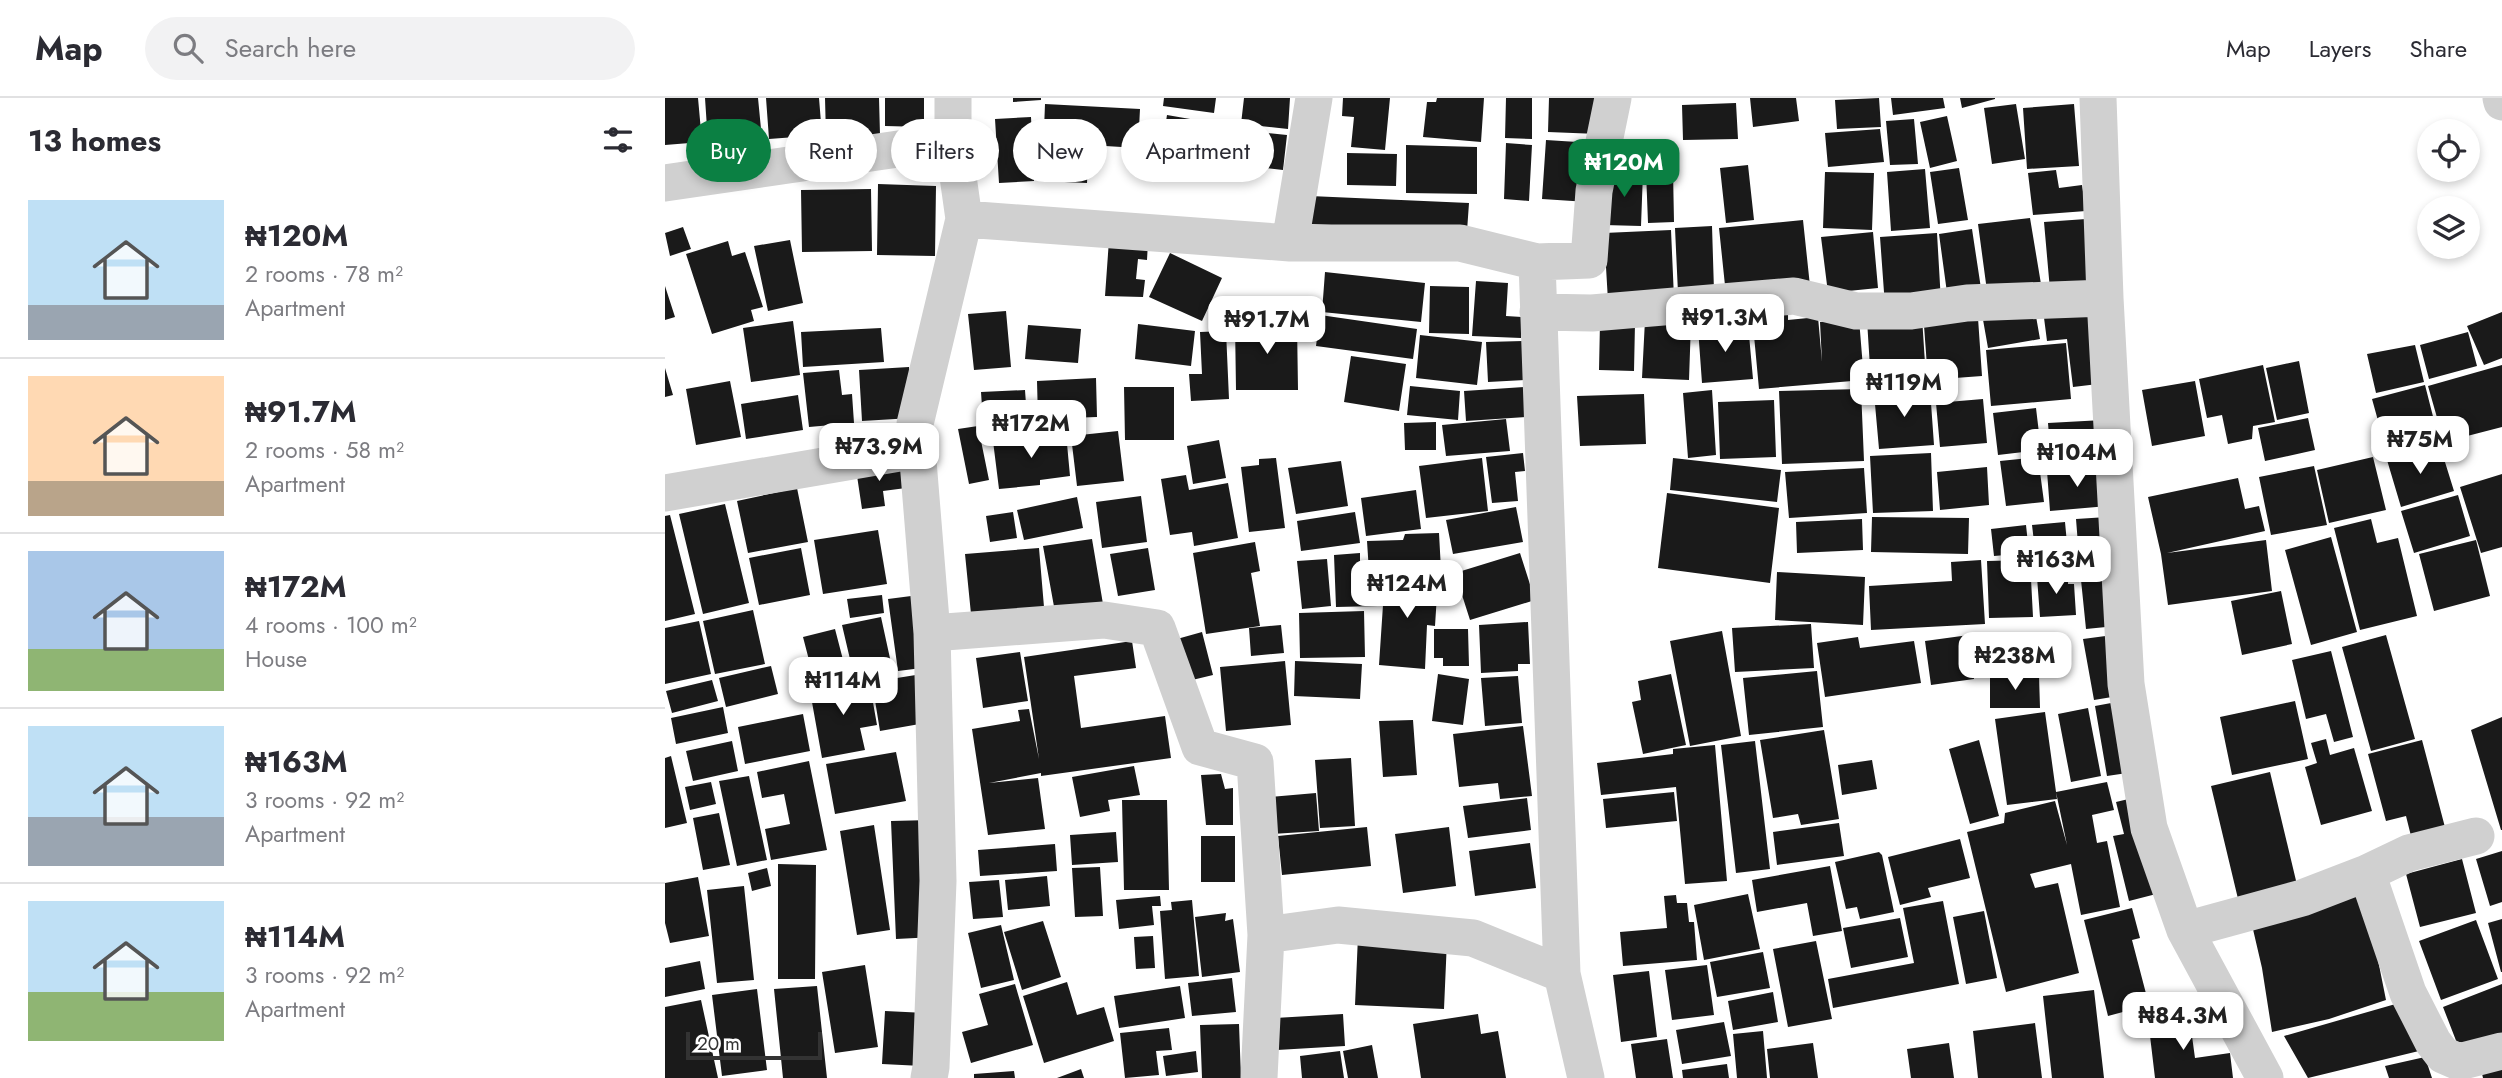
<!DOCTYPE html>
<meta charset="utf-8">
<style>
body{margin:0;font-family:Jost,sans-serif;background:#f2f2f3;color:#2b2b33;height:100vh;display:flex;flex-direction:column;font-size:26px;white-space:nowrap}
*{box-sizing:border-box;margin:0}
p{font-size:23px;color:#7c7c81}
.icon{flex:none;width:38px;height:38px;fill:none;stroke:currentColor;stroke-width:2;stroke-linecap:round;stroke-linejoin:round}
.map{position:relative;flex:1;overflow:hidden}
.drawer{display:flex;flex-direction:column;background:#fff;width:665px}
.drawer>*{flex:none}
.guide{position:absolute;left:21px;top:21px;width:665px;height:63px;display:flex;gap:14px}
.controls{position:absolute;left:1752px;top:21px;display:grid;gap:14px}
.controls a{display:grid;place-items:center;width:63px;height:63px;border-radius:50%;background:#fff;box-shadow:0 4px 10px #0003;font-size:35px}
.scale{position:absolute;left:21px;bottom:18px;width:136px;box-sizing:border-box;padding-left:7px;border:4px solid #333;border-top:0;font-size:19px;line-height:24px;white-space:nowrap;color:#333;-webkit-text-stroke:5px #fff;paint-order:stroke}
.price{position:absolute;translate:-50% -60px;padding:0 16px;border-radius:14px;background:#fff;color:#222;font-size:23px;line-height:46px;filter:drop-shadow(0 2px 4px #0008)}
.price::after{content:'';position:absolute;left:50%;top:42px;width:21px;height:16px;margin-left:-10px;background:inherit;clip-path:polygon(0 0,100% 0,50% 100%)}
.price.current{background:#0b8043;color:#fff}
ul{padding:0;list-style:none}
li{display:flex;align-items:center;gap:21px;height:175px;padding:0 28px}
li+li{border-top:2px solid #e1e1e2}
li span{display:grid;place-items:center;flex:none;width:196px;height:140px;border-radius:0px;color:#555}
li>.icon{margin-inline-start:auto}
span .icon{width:84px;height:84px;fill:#fffc;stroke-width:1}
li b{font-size:30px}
h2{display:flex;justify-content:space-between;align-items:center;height:84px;padding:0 28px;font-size:30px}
.chip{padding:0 24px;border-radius:32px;background:#fff;box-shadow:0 4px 10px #0003;font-size:24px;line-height:63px}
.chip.current{background:#0b8043;color:#fff}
header{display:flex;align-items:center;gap:42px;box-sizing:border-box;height:98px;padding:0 35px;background:#fff;border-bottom:2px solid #e1e1e2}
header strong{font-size:33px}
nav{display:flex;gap:38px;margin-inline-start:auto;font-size:24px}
.search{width:490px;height:63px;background:#f2f2f3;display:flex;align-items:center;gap:18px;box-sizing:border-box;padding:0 24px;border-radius:38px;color:#7c7c81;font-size:26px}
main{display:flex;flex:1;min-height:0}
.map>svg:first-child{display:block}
.building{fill:#1a1a1a}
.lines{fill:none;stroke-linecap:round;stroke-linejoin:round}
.street{stroke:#d0d0d0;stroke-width:37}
</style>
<header>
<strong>Map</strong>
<div class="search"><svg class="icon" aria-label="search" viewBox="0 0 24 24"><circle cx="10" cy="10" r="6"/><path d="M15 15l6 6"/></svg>Search here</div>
<nav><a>Map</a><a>Layers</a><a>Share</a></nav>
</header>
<main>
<section class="drawer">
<h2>13 homes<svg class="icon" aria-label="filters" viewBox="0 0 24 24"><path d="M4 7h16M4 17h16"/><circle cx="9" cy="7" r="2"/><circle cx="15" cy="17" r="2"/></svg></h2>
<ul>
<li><span style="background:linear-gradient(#bfe0f5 75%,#9aa5b1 0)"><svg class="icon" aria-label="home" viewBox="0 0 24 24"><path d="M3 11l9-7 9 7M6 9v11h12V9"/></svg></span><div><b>₦120M</b><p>2 rooms · 78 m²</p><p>Apartment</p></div></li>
<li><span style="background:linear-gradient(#ffd9b3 75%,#b9a48a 0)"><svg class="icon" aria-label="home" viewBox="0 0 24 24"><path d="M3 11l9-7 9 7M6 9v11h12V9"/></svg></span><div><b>₦91.7M</b><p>2 rooms · 58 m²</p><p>Apartment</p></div></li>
<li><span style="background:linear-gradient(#a9c7e8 70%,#8fb573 0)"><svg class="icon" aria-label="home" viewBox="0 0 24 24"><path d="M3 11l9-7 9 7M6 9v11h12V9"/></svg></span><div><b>₦172M</b><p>4 rooms · 100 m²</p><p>House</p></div></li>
<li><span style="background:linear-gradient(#bfe0f5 65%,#9aa5b1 0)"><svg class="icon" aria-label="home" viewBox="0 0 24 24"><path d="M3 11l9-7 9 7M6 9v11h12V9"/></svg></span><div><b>₦163M</b><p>3 rooms · 92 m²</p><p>Apartment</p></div></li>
<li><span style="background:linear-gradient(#bfe0f5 65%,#8fb573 0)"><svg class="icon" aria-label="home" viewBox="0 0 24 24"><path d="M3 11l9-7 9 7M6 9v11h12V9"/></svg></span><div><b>₦114M</b><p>3 rooms · 92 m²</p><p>Apartment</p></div></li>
</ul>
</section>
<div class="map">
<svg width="1837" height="980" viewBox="0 0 1837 980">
<rect width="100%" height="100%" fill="#fff"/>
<!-- building -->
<path class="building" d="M0,0H33L37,44L0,47Z
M40,0H93L97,41L43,45Z
M101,0H154L157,37L104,41Z
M160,0H214L215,37L161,39Z
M220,0H259V29L220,28Z
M348,0H376V2L348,4Z
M499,0H551L549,15L498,8Z
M579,0H625L623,31L576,26Z
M678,0H725L720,52L686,49L689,19L677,18Z
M772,0H819L816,44L758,39L762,4H771Z
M841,0H867V41L840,40Z
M884,0H934L933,36L883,34Z
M1085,0H1131L1134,23L1088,29Z
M1214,0L1216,29L1172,31L1170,2Z
M1226,0H1278L1280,10L1228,17Z
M1295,0H1330V1L1297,10Z
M1071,5L1073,41L1018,42L1017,7Z
M380,6L475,11L473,50L424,47L422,85L377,83Z
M1351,6L1360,61L1327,66L1319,10Z
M1409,6L1414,68L1362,71L1358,10Z
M502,17L554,26L546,76L494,68Z
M1282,18L1292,63L1265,70L1255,24Z
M366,19L369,83L334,85L330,21Z
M1249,21L1253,66L1225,67L1221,23Z
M565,31L622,37L618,72L561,65Z
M1215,31L1219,64L1163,69L1160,35Z
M881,42L928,45L923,104L877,101Z
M841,45L867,47L864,103L839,101Z
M741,47L812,49V96L741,95Z
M682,55L732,56L731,88L682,87Z
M1083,67L1089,122L1061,125L1055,70Z
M1294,70L1303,122L1273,126L1265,74Z
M1260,71L1265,130L1226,133L1222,74Z
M1391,72L1394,90L1417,87L1421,113L1368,117L1363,75Z
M942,73L978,74L976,128L939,127Z
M981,73H1008L1009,124L983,125Z
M1160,74L1209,75L1207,132L1158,130Z
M213,86L271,88L270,158L212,157Z
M206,91L207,153L137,154L136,92Z
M645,98L804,105L802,133L644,126Z
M1365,120L1376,186L1322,193L1313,126Z
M1421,121L1427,189L1385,192L1379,124Z
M1138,122L1145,188L1061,197L1054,130Z
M1047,128L1049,193L1013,195L1010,130Z
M18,129L26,151L5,158L0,135Z
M1307,131L1317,197L1283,202L1274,136Z
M1006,132L1009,200L943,203L939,135Z
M1208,134L1213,190L1163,195L1156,139Z
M1272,135L1276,204L1220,208L1215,139Z
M125,142L138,205L103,213L89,148Z
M444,142L483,144L482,162L473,161L471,181L480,182L478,199L440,198Z
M63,143L67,158L80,154L98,209L86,212L89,223L47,236L21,156Z
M505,155L557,180L537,223L484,199Z
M660,174L760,185L756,224L657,214Z
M811,183L843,185L841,218L857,219L856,240L807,238Z
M0,188L10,219L0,222Z
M765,188L804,189V236L764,235Z
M1423,206L1433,286L1408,289L1402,241L1382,243L1378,212Z
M1369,207L1375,241L1323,250L1317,216Z
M341,213L346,269L309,272L303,216Z
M1123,213V222L1153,219L1157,264L1155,224L1194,221L1199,282L1094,291L1087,216Z
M1258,214L1313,220L1317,278L1263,282Z
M1837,214V260L1819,267L1802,228Z
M655,217L752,231L748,261L651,248Z
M1257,219L1261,281L1206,285L1202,222Z
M980,222L1026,224L1024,282L977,280Z
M128,223L135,277L86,284L78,230Z
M935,224L970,225L969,273L934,272Z
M570,225H632L633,292H571Z
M473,226L530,233L526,268L470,261Z
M1083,226L1088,281L1037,285L1033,230Z
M363,227L416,231L413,265L360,261Z
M216,230L219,264L138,269L136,234Z
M561,233L564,301L526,303L524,276H537L535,234Z
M1803,234L1812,268L1764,281L1755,247Z
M755,237L817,244L812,287L751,280Z
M858,243L860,282L823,284L821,244Z
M1401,245L1406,301L1326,308L1321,252Z
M1750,247L1759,284L1711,295L1702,256Z
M686,258L741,266L734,313L679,304Z
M1634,263L1644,315L1612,322L1601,270Z
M1598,267L1610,324L1588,328L1587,341L1563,346L1557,317L1542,320L1534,281Z
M1837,267V329L1779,344L1763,288Z
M244,269L247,320L197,323L194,272Z
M0,270L8,297L0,299Z
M174,272L177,297L187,296L189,325L144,329L138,275Z
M431,280L432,319L373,321L372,283Z
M65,283L76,339L31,347L21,291Z
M1530,283L1540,338L1487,348L1477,292Z
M1760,287L1774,342L1722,355L1707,301Z
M745,288L795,293L793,322L742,317Z
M459,289H509V342H460Z
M859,289L861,319L801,323L799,293Z
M1196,291L1199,363L1117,366L1114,293Z
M1265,291L1269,347L1214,351L1209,295Z
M360,292L363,335L319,338L316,294Z
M1047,292L1051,357L1023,360L1018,295Z
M979,296L981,346L915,348L912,298Z
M133,297L138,332L81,341L76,306Z
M1318,301L1322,345L1275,349L1271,305Z
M1109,302L1111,359L1055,361L1053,304Z
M1371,310L1376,352L1333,357L1328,315Z
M1643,320L1650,352L1600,363L1593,330Z
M841,321L845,353L781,358L777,327Z
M1438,322L1441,359L1386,363L1383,325Z
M771,324V352H740L739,325Z
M313,328L324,382L304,386L293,331Z
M453,333L459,383L412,388L406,338Z
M401,335L405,378L375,382V387L334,391L328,343Z
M554,342L561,380L528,386L522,348Z
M1775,348L1789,393L1736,409L1722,362Z
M858,355L860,373L850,374L853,403L827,405L821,359Z
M1266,355L1268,413L1208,415L1205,358Z
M1373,359L1379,404L1341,408L1335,363Z
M1708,359L1721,412L1664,425L1652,372Z
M611,360L620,430L584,434L576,369L594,367V361Z
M817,360L823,413L761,420L754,368Z
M1008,360L1116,372L1112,404L1005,392Z
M676,363L683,408L631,416L623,370Z
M237,365L241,390L218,393L220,408L197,411L191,371Z
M1439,368L1443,408L1385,413L1382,373Z
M1649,368L1662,427L1606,437L1594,379Z
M1322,369L1324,407L1275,412L1272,374Z
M1199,370L1202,415L1124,420L1120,374Z
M1837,376V449L1816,455L1795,389Z
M521,377L524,392L563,385L573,440L529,448L527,434L505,437L496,381Z
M1573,380L1580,411L1594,408L1600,433L1502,455L1601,442L1607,493L1503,507L1496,456L1483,399Z
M132,390L143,444L83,455L72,403Z
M751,392L756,431L701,438L696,400Z
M1002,395L1114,410L1105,485L993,470Z
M1793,397L1805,438L1749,455L1736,413Z
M476,398L482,444L437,450L431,404Z
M412,399L418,430L359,442L352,412Z
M60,406L84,505L38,516L14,416Z
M851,409L858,444L788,456L781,422Z
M348,414L352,440L325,444L321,418Z
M690,414L695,445L636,453L632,423Z
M5,417L30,516L0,523V418Z
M1207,419L1304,420L1303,456L1206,454Z
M1442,419L1446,469L1415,472L1411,421Z
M1197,421L1198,452L1132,455L1131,424Z
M1706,421L1712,445L1733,440L1752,518L1695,532L1669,430Z
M1400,424L1404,467L1372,469L1367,427Z
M1361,427L1364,455L1329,458L1326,431Z
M213,432L222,486L158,496L149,442Z
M774,435L776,472L704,474L702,443L738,442L740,436Z
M1666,439L1692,534L1646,547L1620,452Z
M427,441L438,506L390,514L378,448Z
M1811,442L1825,498L1769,513L1754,456Z
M590,444L595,473L586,475L595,528L541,536L528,455Z
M136,450L145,497L94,507L84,460Z
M374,450L379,509L306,516L300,456Z
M483,450L490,492L453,498L445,456Z
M695,455V478L712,477L713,508L671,509L669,457Z
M855,455L870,502L805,522L790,475Z
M662,461L666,508L637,511L632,463Z
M1316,462L1320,526L1206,532L1204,488L1287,483L1286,464Z
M1365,462L1368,519L1324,520L1322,463Z
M1112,474L1200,479L1198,527L1110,522Z
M720,477L773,481L770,528L762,527L760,571L714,567Z
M1403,477V486H1409L1411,517L1375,519L1372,479Z
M1446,480L1451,528L1421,531L1416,482Z
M1616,493L1627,546L1577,557L1566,503Z
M217,497L219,515L185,520L182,501Z
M254,497L265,569L233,573L223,501Z
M88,512L100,566L50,576L38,523Z
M699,513L700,559L635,560L634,515Z
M216,519L226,565L188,574L177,527Z
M34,523L46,576L0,586V530Z
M863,524L865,566H853V573L816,575L814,527Z
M1146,526L1149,570L1070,574L1067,530Z
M616,527L619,555L586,558L584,530Z
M170,531L183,581L151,589L138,539Z
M769,531H803L804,568H778V560H769Z
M1057,533L1076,638L1025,648L1005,543Z
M537,534L548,577L523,583L512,541Z
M1304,537L1309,581L1266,587L1260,543Z
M1448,537L1459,597L1429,602L1418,541Z
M1721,537L1750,641L1706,653L1677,549Z
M1193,539L1195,550L1249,543L1256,585L1160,599L1152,545Z
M467,543L471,570L409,578L416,630L500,618L506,660L376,678V675L324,685L373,680L380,731L323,737L307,631L355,623L353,612L364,611L374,661L359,559Z
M1666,553L1688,639L1669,644L1661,616L1641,621L1627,562Z
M355,554L363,603L318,610L311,560Z
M620,563L626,627L561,633L555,569Z
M630,563L697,566L695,601L629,598Z
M106,568L113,596L61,609L54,580Z
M1152,573L1158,629L1084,637L1078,580Z
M257,576L266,624L215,633L207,584Z
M773,576L804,581L798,627L767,623Z
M1006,576L1021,647L978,656L967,604L976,602L973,583Z
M1374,577L1375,610H1325V578Z
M853,578L857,625L820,628L816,580Z
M47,582L53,603L7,615L1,593Z
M204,582L212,627L195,630L200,652L157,660L145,593Z
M1457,603L1469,674L1442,678L1430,608Z
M1630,603L1643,661L1567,677L1555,619Z
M58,609L63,635L11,646L6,620Z
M1423,610L1436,678L1406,684L1393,616Z
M1380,614L1392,701L1342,707L1330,621Z
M138,616L145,653L80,666L73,629Z
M1837,619V732H1836L1806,632Z
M748,622L752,677L718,679L714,623Z
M858,628L867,698L835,701L833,685L794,689L788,636Z
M1159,632L1174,721L1136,727L1133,716L1108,720L1095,642Z
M1661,641L1665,657L1689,650L1707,713L1656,727L1640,669L1652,665L1646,645Z
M1314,642L1334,718L1305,726L1284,651Z
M1757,642L1781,733L1747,742L1741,718L1721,723L1703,656Z
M67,643L73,673L28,683L21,653Z
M1090,643L1105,771L1071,775L1056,647Z
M1050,647L1062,783L1020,786L1011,689L936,697L932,665L1008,656V651Z
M231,654L241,703L170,716L161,666Z
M6,658L22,725L0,730V660Z
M686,660L690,728L655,730L650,662Z
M1207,662L1212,691L1177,697L1173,667Z
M144,663L162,752L106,762L100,731L125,726L119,696L97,700L92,674Z
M469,668L475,697L443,702L445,713L415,719L407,679Z
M1605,674L1633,791L1574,805L1546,688Z
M556,676L560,691L568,690V727H541L536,677Z
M84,678L102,762L72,768L54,683Z
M46,684L51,706L25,712L20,689Z
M1442,684L1449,712L1427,717L1432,745L1442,743L1455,809L1416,817L1406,766L1365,776L1370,790L1393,785L1414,875L1341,894L1302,734L1339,725L1340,715L1390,703L1402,747L1391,694Z
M1009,694L1012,723L941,730L938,701Z
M651,695L654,733L607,736L605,699Z
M1476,698L1499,794L1464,803L1448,738L1459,736L1451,704Z
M862,700L866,732L803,740L798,708Z
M457,702H502L504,792H459Z
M54,715L65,767L38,772L28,720Z
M266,722L270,839L231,841L226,723Z
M1174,725L1179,758L1112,767L1108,734Z
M209,727L225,832L192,837L175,733Z
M702,729L706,768L617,777L613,738Z
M784,729L791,788L738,795L730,736Z
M451,734L453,764L407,767L405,737Z
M536,738H570V784H536Z
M1295,741L1305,780L1263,790L1266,799L1235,807L1223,759Z
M865,745L871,790L810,798L804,753Z
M390,746L392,773L315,778L313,752Z
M1837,753V804L1825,808L1811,761Z
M1214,754L1217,757L1229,814L1195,821L1192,809L1181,811L1170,764Z
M1797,761L1811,815L1755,829L1741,776Z
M113,766L151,767L150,881H113Z
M1165,768L1177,833L1148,838L1142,805L1092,814L1087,782Z
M435,769L438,818L410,819L407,770Z
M102,770L106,788L87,793L83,775Z
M382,778L385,808L343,812L340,782Z
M33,779L44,838L5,845L0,825V785Z
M334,782L338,819L308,821L304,784Z
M79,788L89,882L52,885L42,792Z
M1704,794L1709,842L1721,902L1664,921L1607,934L1597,870L1587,827Z
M1083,796L1095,851L1039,862L1029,807Z
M1011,797L1012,805H1022L1024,824H1029L1032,862L958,868L955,834L1002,830L999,798Z
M495,798L496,808H487L489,827L454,831L451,802Z
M527,802L534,878L500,881L495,813L507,812L506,804Z
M1278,803L1294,886L1168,910L1163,881L1249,865L1238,810Z
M1467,810L1475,840L1467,842L1484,907L1443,918L1419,822Z
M1319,813L1332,880L1301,886L1288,819Z
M561,815L560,823L568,821L575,874L537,879L530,819Z
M1235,820L1243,859L1186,870L1178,830Z
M1837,821V874H1836L1823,825Z
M1811,822L1833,881L1776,902L1754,843Z
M378,823L396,879L357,892L339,834Z
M336,827L349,882L316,890L303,835Z
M488,838L490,870L471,871L469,839Z
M693,838L782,842L779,911L690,907Z
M1151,843L1167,921L1123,929L1108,851Z
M1098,854L1105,890L1052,899L1045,864Z
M35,863L40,891L0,899V870Z
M200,867L213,949L170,955L157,874Z
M1042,867L1049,917L1007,922L1000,872Z
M984,873L992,939L956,944L948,877Z
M567,880L571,914L527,918L523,885Z
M402,884L412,917L439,909L449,943L379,965L358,898Z
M350,886L368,947L306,965L297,934L323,927L314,896Z
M1837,886V942L1797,958L1778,909Z
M152,888L162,980H118L109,891Z
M515,888L520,920L454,930L449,898Z
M92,891L102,972L57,978L47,897Z
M1429,892L1439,980H1387L1378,898Z
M1108,894L1113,924L1068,932L1063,903Z
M36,902L53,980H0V909Z
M1741,903L1758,952L1643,980L1619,938Z
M220,913L261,915L257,968L217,966Z
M678,916L680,948L612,952L610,920Z
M813,916L816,936L833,933L841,980H756L748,926Z
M1524,916L1530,960L1565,955L1568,980H1490L1483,921Z
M1059,924L1066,958L1017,966L1011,932Z
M1370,925L1377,980H1313L1308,933Z
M574,926L576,980H537L535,927Z
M504,930L507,952L491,953L494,977L460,980L455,935Z
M1098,933L1102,980H1072L1068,936Z
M1002,941L1008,980H971L966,946Z
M1148,945L1153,980H1105L1102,951Z
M1284,945L1289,980H1246L1242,951Z
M707,947L713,980H683L678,953Z
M531,953L533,974L501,978L498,958Z
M675,953L679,980H637L635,958Z
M1760,959L1767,980H1724L1720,968Z
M1837,960V980H1818L1814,963Z
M1062,966L1064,980H1018L1017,972Z
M416,971L419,980H392Z
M349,973L350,980H309V976Z"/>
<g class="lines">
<!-- street -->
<path class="street" d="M1433,0L1440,200
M1836,0L1837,4
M0,85L288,43
M299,121L625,145L649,0
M625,145H795L872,164L897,876L921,980
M872,164L924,162L929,93L948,0
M873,214L927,215L1129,198L1191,213H1246L1302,205L1440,200L1461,586L1484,730L1520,832
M0,395L252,352
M267,535L439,522L492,530L535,649L590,664L601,837
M1702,775L1744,755L1811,738
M264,980L266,969L273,783L267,535L250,326L299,121L288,43V0
M594,980L601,837L673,827L808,840L897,876
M1600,980L1520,832L1637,800L1702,775L1743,895L1768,944L1778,957L1794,964L1837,953"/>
</g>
</svg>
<div class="controls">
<a><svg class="icon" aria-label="locate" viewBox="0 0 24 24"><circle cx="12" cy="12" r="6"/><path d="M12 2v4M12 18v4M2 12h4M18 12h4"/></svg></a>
<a><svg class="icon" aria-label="layers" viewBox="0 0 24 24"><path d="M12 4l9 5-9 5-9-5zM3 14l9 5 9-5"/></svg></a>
</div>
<div class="scale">20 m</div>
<b class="price current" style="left:959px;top:101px">₦120M</b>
<b class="price" style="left:1060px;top:256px">₦91.3M</b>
<b class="price" style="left:602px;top:258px">₦91.7M</b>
<b class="price" style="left:1239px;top:321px">₦119M</b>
<b class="price" style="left:366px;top:362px">₦172M</b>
<b class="price" style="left:1755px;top:378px">₦75M</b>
<b class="price" style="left:214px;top:385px">₦73.9M</b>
<b class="price" style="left:1412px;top:391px">₦104M</b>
<b class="price" style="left:1391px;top:498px">₦163M</b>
<b class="price" style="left:742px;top:522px">₦124M</b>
<b class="price" style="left:1350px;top:594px">₦238M</b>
<b class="price" style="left:178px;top:619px">₦114M</b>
<b class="price" style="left:1518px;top:954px">₦84.3M</b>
<div class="guide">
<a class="chip current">Buy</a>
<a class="chip">Rent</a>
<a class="chip">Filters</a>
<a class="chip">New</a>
<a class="chip">Apartment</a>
</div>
</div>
</main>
